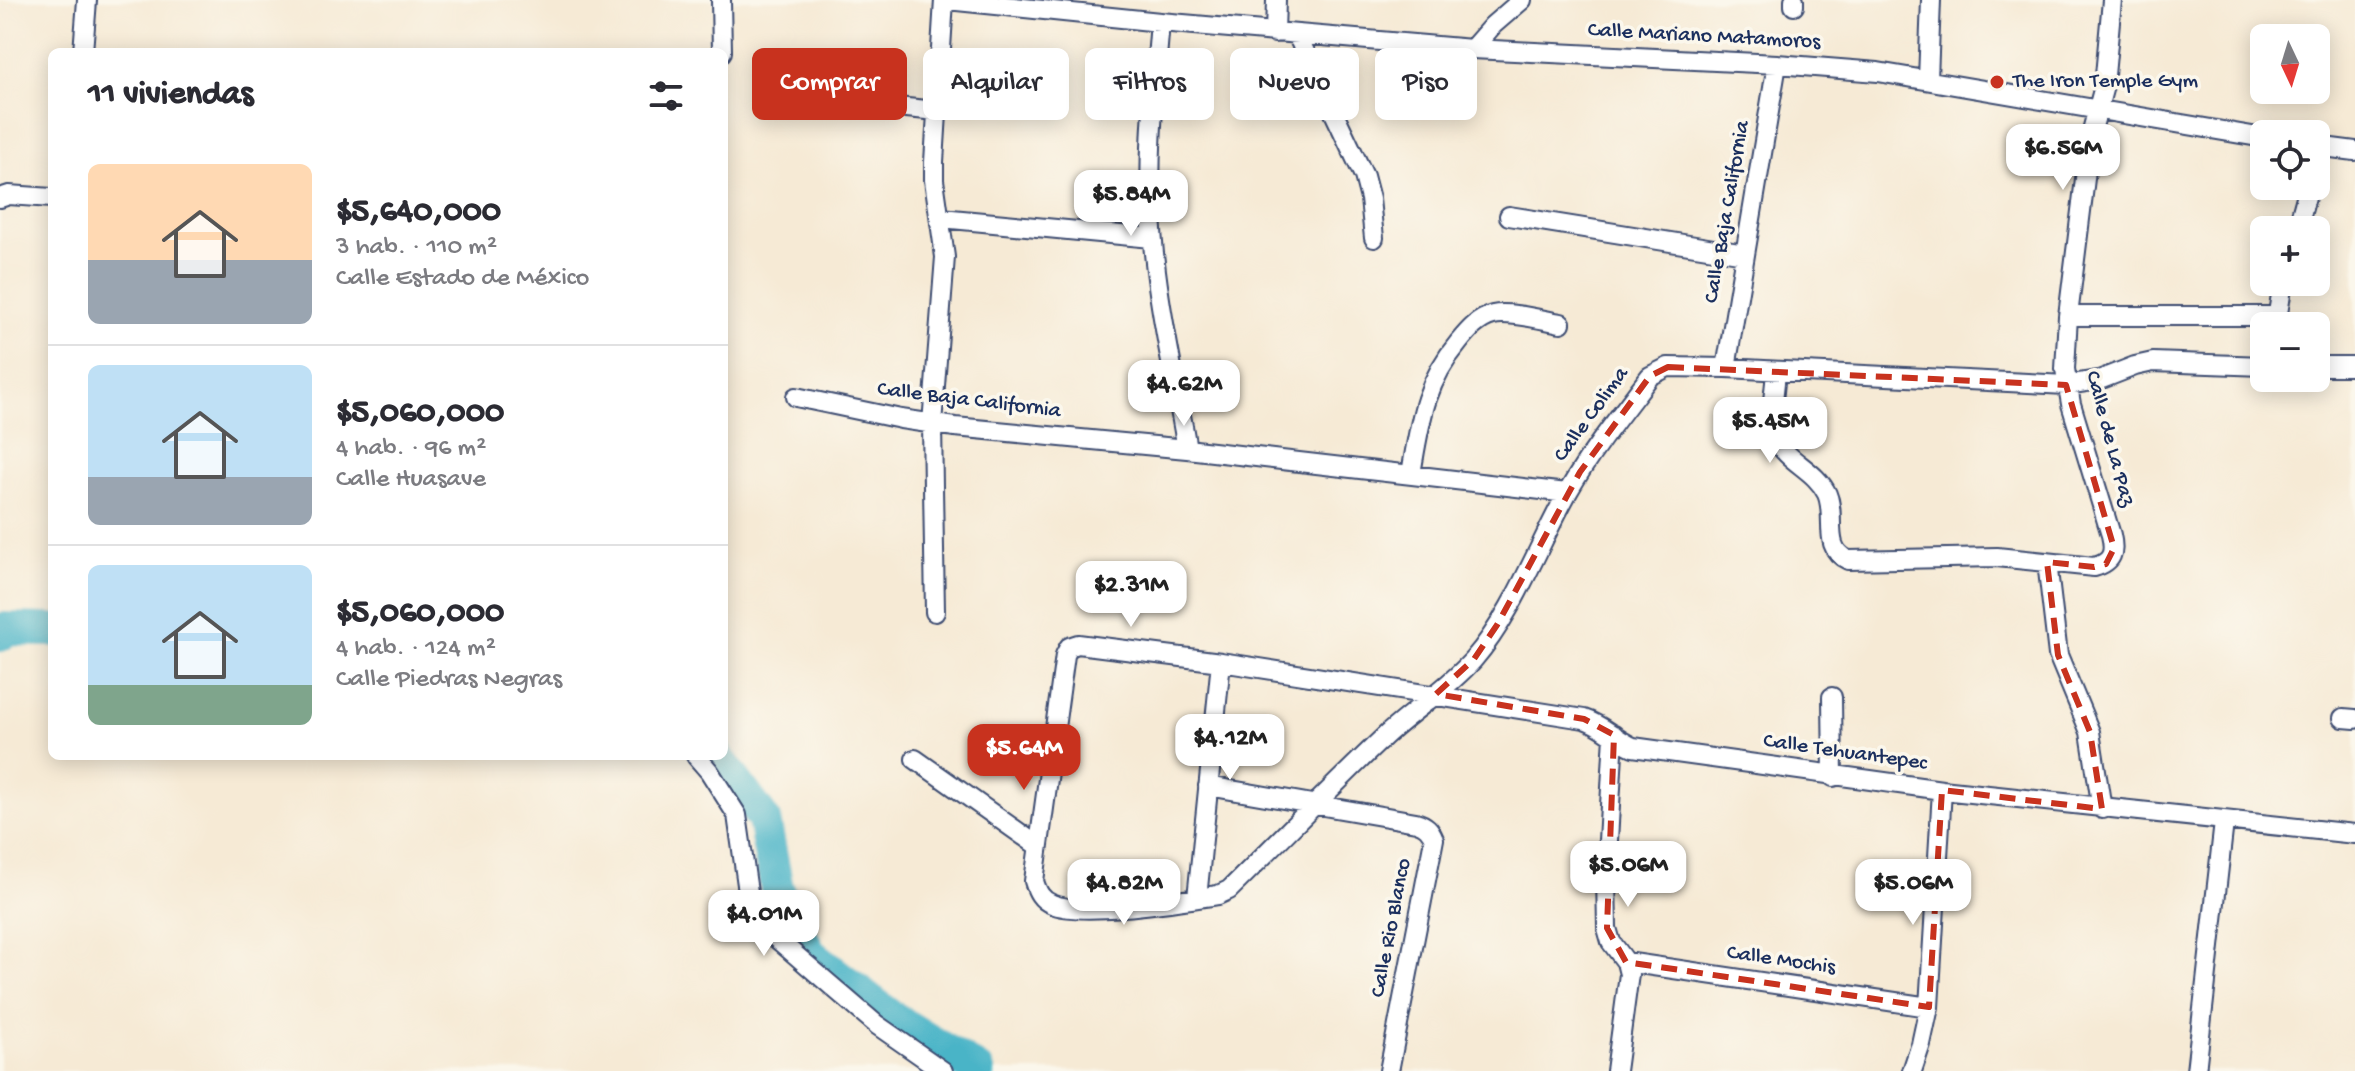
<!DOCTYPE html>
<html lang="es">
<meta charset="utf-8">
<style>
body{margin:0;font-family:"Gochi Hand",sans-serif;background:#f7f7f7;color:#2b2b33;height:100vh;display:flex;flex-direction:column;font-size:30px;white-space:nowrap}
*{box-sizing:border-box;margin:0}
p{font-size:26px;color:#7c7c81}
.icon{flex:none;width:44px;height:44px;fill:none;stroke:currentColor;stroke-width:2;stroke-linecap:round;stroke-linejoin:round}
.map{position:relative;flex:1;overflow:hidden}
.panel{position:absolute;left:48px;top:48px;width:680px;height:712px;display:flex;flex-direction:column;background:#fff;border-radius:12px;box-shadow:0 4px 20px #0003}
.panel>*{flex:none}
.banner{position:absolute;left:752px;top:48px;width:760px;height:72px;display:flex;gap:16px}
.needle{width:52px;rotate:176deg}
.controls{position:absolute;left:2250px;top:24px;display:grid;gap:16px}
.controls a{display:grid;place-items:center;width:80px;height:80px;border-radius:12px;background:#fff;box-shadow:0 4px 20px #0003;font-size:40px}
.price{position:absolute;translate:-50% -68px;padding:0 18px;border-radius:16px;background:#fff;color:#222;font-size:26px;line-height:52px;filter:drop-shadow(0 2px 4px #0008)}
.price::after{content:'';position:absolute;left:50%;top:48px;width:24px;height:18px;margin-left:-12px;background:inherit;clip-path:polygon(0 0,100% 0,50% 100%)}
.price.selected{background:#c8321e;color:#fff}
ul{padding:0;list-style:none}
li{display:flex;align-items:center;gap:24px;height:200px;padding:0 40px}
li+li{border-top:2px solid #e1e1e2}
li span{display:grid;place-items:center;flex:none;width:224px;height:160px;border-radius:12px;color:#555}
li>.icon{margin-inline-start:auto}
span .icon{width:96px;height:96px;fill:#fffc;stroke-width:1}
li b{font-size:34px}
h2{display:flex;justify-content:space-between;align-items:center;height:96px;padding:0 40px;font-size:34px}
.tag{padding:0 28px;border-radius:12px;background:#fff;box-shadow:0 4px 20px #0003;font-size:28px;line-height:72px}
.tag.selected{background:#c8321e;color:#fff}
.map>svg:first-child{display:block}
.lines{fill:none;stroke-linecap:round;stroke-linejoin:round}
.river{stroke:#49b4c7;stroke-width:34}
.minor-casing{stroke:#3c4b70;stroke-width:22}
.minor{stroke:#fff;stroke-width:18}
.marked{fill:none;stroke:#c8321e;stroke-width:6;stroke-dasharray:16 10;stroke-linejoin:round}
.poi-dot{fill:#c8321e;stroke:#fbf7ec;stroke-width:3}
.labels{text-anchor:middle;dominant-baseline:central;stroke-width:7;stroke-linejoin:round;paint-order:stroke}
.street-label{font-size:22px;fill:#1b2f5e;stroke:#fbf7ec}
.poi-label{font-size:22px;fill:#1b2f5e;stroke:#fbf7ec;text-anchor:start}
</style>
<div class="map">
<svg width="2355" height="1071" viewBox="0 0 2355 1071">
<rect width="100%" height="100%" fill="#fbf7ec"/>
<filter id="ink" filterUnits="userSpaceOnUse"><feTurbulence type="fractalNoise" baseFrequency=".0125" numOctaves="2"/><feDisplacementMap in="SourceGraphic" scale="16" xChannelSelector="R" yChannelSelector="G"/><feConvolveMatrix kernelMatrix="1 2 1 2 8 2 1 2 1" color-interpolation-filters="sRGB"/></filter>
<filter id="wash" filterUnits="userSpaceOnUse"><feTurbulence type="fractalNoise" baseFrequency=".006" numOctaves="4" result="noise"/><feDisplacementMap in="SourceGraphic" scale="32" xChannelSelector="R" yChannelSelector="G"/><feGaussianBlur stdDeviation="1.8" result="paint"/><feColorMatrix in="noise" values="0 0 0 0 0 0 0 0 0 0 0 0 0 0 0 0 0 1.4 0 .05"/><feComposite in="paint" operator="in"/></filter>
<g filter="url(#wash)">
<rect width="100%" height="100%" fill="#f6ead5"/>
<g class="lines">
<!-- river -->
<path class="river" d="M0,635L4,629L52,630
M717,756L764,820L777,889L810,954L893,1018L978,1071"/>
</g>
</g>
<g filter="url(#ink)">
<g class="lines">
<!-- minor casing -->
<g class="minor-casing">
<path id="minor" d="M721,0L722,52
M947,0L1160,22L1472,49L1777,64L1878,72L2264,138
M1794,6V0
M1160,22C1155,85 1148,149 1151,212C1154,291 1174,371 1187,449
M1275,33L1276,0
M1297,35L1364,176L1370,199L1374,238
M1472,49L1493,25L1522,0
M83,52L87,0
M1928,79L1931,0
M796,97L937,111
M2316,146L2355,151
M0,198L9,195L52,198
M1509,216L1745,254
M941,218L1152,238
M2297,230L2309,186
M2068,316H2277
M2276,326L2283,282
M2264,366L2153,362L2135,366L2099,380L2066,385L1726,368L1668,367L1650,376C1622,413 1592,450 1569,490C1538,545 1514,613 1473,660C1447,689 1413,710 1385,736C1332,786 1281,839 1229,890L1218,895C1183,900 1082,917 1052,904C1041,900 1037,891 1034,881L1065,655L1069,647L1078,644L1221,662L1584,719C1603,725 1615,739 1633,747L1942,790L2355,834
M2316,366H2355
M1726,368L1777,64
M1776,371C1775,391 1768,421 1776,439C1787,462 1816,470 1827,494C1837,517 1821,548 1848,560L1997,557L2094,567C2113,562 2115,552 2111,535L2071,404L2065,369L2068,316L2090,138L2104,86L2112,0
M796,397L901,419L955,427L1187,449L1567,493
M1411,474C1420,422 1424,384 1459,342C1468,331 1478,319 1493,315C1509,311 1543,320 1561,323
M2047,562L2058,655L2090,732L2102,809
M935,612L932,424L945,257L934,180V162L944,0
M1832,697L1833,777
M2343,718L2355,719
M1614,735L1606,876L1607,928L1611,942L1626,962L1629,974L1616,1071
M696,756L709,771L737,815L749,899L763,927L877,1025L943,1071
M915,759L1038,846
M1208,786L1416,822C1426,825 1430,829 1434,839L1389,1071
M1197,898L1221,662
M1626,962L1929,1007
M1912,1071L1921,1044L1929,1007L1942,790
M2196,1071L2224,822"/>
</g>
<!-- minor -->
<use href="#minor" class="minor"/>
</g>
</g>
<!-- marked area -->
<path class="marked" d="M1668,367L2066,385L2114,548L2106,564L2094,567L2047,562L2058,655L2090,732L2102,809L1942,790L1929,1007L1626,962L1607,928L1614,735L1584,719L1436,694L1474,659L1497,625L1580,472L1650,376Z"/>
<!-- markers -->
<circle class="poi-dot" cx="1997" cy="82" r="8"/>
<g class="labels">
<!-- street labels -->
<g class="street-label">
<text transform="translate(1704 37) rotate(3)">Calle Mariano Matamoros</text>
<text transform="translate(1728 212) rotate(-80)">Calle Baja California</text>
<text transform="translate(969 401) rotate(7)">Calle Baja California</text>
<text transform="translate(1592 415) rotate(-54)">Calle Colima</text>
<text transform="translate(2109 439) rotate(75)">Calle de La Paz</text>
<text transform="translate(1845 753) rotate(8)">Calle Tehuantepec</text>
<text transform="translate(1392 928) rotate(-79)">Calle Rio Blanco</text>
<text transform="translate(1781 961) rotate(8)">Calle Mochis</text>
</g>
<!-- poi labels -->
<g class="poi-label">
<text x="2013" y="82">The Iron Temple Gym</text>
</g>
</g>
</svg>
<div class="controls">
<a><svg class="needle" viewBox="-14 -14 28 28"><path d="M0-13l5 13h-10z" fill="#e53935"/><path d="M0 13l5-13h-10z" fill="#7c7c81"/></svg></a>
<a><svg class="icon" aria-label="locate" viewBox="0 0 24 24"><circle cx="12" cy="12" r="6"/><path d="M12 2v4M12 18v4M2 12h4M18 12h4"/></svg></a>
<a>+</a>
<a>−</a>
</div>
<b class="price" style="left:2063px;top:192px">$6.56M</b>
<b class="price" style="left:1131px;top:238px">$5.84M</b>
<b class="price" style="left:1184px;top:428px">$4.62M</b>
<b class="price" style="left:1770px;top:465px">$5.45M</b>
<b class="price" style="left:1131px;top:629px">$2.31M</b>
<b class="price" style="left:1230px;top:782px">$4.12M</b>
<b class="price selected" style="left:1024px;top:792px">$5.64M</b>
<b class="price" style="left:1628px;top:909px">$5.06M</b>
<b class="price" style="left:1124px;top:927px">$4.82M</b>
<b class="price" style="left:1913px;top:927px">$5.06M</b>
<b class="price" style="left:764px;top:958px">$4.01M</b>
<div class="banner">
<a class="tag selected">Comprar</a>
<a class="tag">Alquilar</a>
<a class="tag">Filtros</a>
<a class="tag">Nuevo</a>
<a class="tag">Piso</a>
</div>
<section class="panel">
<h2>11 viviendas<svg class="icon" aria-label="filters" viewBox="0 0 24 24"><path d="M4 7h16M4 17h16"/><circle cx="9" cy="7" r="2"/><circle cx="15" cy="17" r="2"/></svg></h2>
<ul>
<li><span style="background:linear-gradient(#ffd9b3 60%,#9aa5b1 0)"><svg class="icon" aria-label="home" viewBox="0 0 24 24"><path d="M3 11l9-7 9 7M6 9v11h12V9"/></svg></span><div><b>$5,640,000</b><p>3 hab. · 110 m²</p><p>Calle Estado de México</p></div></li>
<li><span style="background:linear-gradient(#bfe0f5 70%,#9aa5b1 0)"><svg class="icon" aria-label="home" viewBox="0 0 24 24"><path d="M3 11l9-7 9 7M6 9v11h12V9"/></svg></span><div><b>$5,060,000</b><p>4 hab. · 96 m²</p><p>Calle Huasave</p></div></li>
<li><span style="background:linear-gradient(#bfe0f5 75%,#7fa58c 0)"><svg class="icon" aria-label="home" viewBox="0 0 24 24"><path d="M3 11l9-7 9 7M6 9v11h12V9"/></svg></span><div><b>$5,060,000</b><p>4 hab. · 124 m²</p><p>Calle Piedras Negras</p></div></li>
</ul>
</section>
</div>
